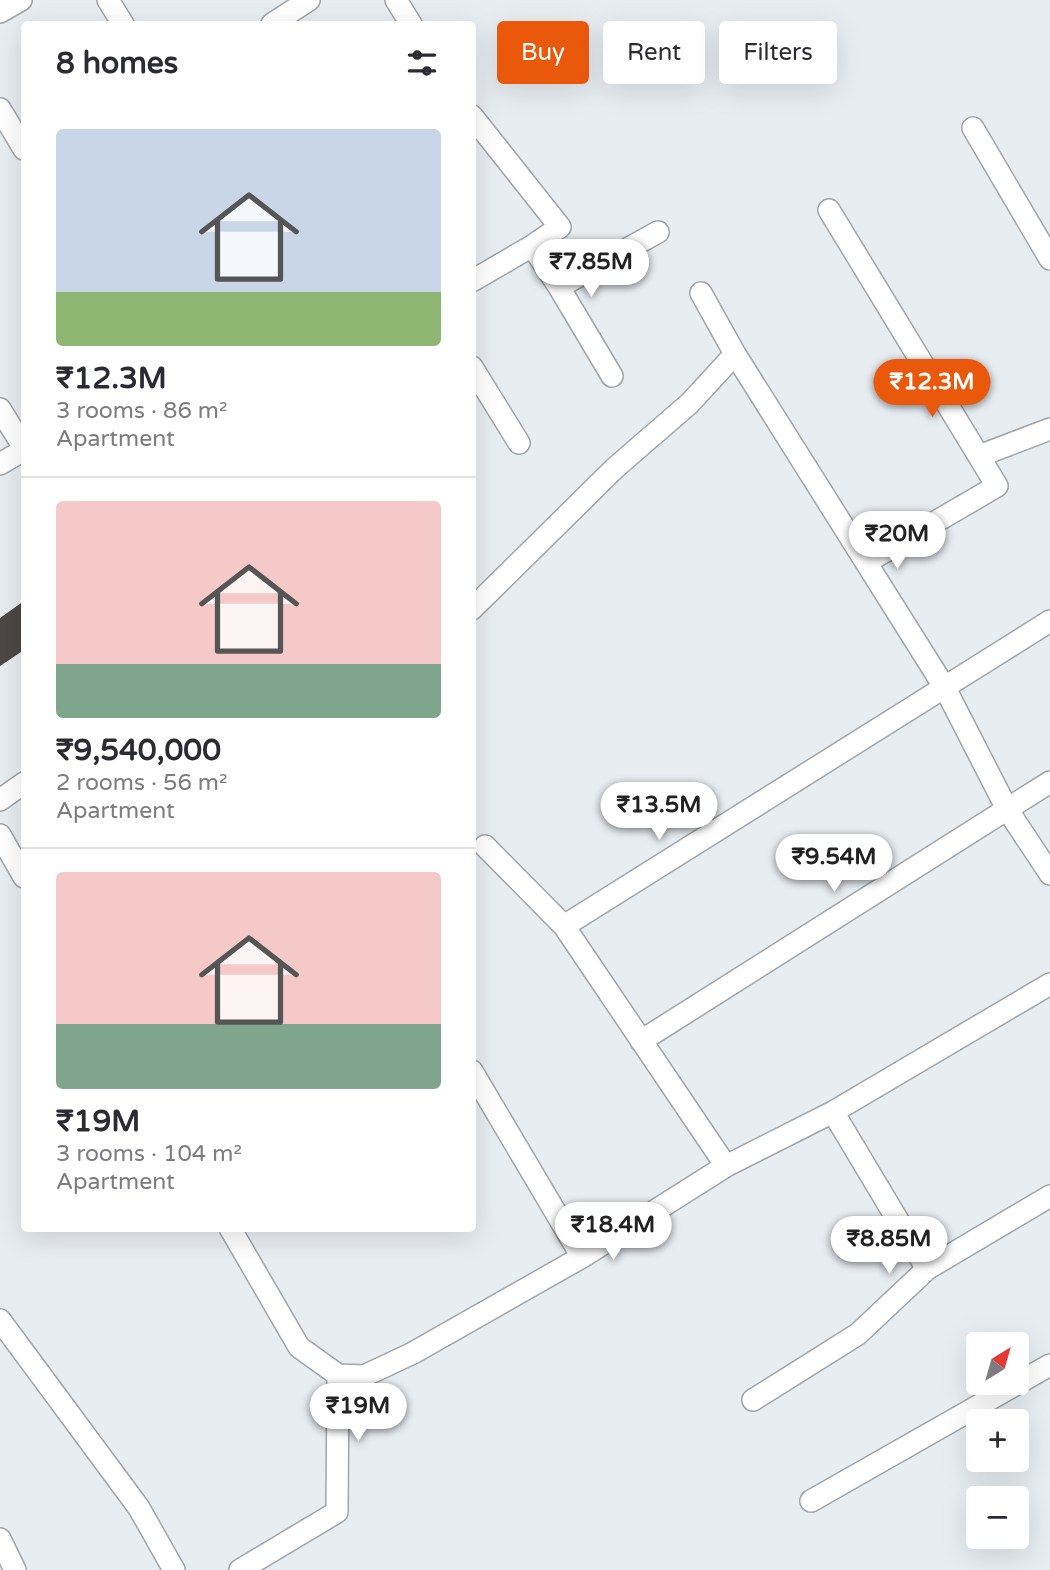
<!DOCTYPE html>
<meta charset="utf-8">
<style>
body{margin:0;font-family:"Varela Round",sans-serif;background:#f7f7f7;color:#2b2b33;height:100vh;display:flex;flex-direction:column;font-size:26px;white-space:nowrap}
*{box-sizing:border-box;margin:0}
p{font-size:23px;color:#7c7c81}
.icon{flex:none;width:38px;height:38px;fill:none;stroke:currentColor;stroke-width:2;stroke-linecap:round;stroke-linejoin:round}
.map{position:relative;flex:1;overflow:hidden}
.details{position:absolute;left:21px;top:21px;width:455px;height:1211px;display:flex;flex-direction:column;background:#fff;border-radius:7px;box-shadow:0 7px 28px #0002}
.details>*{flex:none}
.banner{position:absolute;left:497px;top:21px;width:448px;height:63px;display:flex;gap:14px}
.needle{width:46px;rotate:37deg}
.tools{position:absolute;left:966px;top:1332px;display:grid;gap:14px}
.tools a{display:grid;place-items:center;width:63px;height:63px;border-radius:7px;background:#fff;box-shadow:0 7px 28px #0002;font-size:35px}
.price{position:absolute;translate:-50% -60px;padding:0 16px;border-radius:24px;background:#fff;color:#222;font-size:23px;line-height:46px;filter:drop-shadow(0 2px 4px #0008)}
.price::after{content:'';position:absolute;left:50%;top:42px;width:21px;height:16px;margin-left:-10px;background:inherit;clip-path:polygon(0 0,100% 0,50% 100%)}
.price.active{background:#ea580c;color:#fff}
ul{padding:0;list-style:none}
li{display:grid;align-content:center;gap:14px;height:371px;padding:0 35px}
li+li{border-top:2px solid #e1e1e2}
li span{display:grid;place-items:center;height:217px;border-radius:7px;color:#555}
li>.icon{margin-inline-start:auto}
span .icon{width:126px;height:126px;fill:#fffc;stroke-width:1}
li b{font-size:30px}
h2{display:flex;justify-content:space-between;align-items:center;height:84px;padding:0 35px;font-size:30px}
.tag{padding:0 24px;border-radius:7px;background:#fff;box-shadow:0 7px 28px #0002;font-size:24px;line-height:63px}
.tag.active{background:#ea580c;color:#fff}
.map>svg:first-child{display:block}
.building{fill:#4d4745}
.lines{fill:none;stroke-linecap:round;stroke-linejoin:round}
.minor-casing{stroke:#a0a5a9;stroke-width:24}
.minor{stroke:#fff;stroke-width:21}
</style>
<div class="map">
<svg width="1050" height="1570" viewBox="0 0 1050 1570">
<rect width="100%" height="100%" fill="#e8edf2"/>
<!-- building -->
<path class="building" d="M24,601V650L0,666V618Z"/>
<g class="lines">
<!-- minor casing -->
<g class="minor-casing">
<path id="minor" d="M108,0L123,24
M396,0L411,24
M0,12L21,0
M272,24L309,0
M0,109L24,149
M472,116L560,227L532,246L472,281
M973,128L1050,259
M829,210L997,486L867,562
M532,246L559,287L612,376
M559,287L658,232
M701,293L735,354L945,688L1007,809L1050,874
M472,367L519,443
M0,409L24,448
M979,456L1050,429
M0,464L24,450
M472,609L615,468L690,403L735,354
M0,800L24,783
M0,835L24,877
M485,846L564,926
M641,1041L1050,782
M472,1071L582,1257
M833,1112L927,1269
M726,1166L564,926L1050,621
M230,1228L299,1347L338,1375L364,1376L413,1353L582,1257L726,1166L833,1112L1050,984
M0,1320L139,1508L174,1570
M753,1400L858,1334L927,1269L1050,1196
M811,1501L1050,1365
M0,1539L15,1570
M240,1570L337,1512L338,1375"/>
</g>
<!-- minor -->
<use href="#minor" class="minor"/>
</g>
</svg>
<div class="tools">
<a><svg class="needle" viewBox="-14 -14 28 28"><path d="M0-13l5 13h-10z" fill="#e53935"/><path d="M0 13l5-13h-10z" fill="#7c7c81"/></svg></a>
<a>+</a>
<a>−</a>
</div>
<b class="price" style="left:591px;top:299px">₹7.85M</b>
<b class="price active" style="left:932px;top:419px">₹12.3M</b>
<b class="price" style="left:897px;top:571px">₹20M</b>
<b class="price" style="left:659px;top:842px">₹13.5M</b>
<b class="price" style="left:834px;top:894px">₹9.54M</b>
<b class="price" style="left:613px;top:1262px">₹18.4M</b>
<b class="price" style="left:889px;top:1276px">₹8.85M</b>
<b class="price" style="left:358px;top:1443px">₹19M</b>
<div class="banner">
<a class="tag active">Buy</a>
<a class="tag">Rent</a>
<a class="tag">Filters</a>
</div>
<section class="details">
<h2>8 homes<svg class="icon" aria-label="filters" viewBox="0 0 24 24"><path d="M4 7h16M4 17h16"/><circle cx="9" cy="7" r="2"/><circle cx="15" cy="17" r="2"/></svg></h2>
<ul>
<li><span style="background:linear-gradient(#c9d6e8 75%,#8fb573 0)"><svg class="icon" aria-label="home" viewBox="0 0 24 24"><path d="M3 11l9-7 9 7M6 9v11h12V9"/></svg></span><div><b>₹12.3M</b><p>3 rooms · 86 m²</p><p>Apartment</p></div></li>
<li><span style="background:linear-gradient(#f6c9c9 75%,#7fa58c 0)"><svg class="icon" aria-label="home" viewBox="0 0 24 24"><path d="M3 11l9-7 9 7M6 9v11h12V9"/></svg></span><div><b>₹9,540,000</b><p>2 rooms · 56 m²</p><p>Apartment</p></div></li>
<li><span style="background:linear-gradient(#f6c9c9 70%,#7fa58c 0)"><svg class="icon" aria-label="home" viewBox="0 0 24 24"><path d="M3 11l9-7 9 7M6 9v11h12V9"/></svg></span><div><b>₹19M</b><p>3 rooms · 104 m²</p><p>Apartment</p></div></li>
</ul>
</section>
</div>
